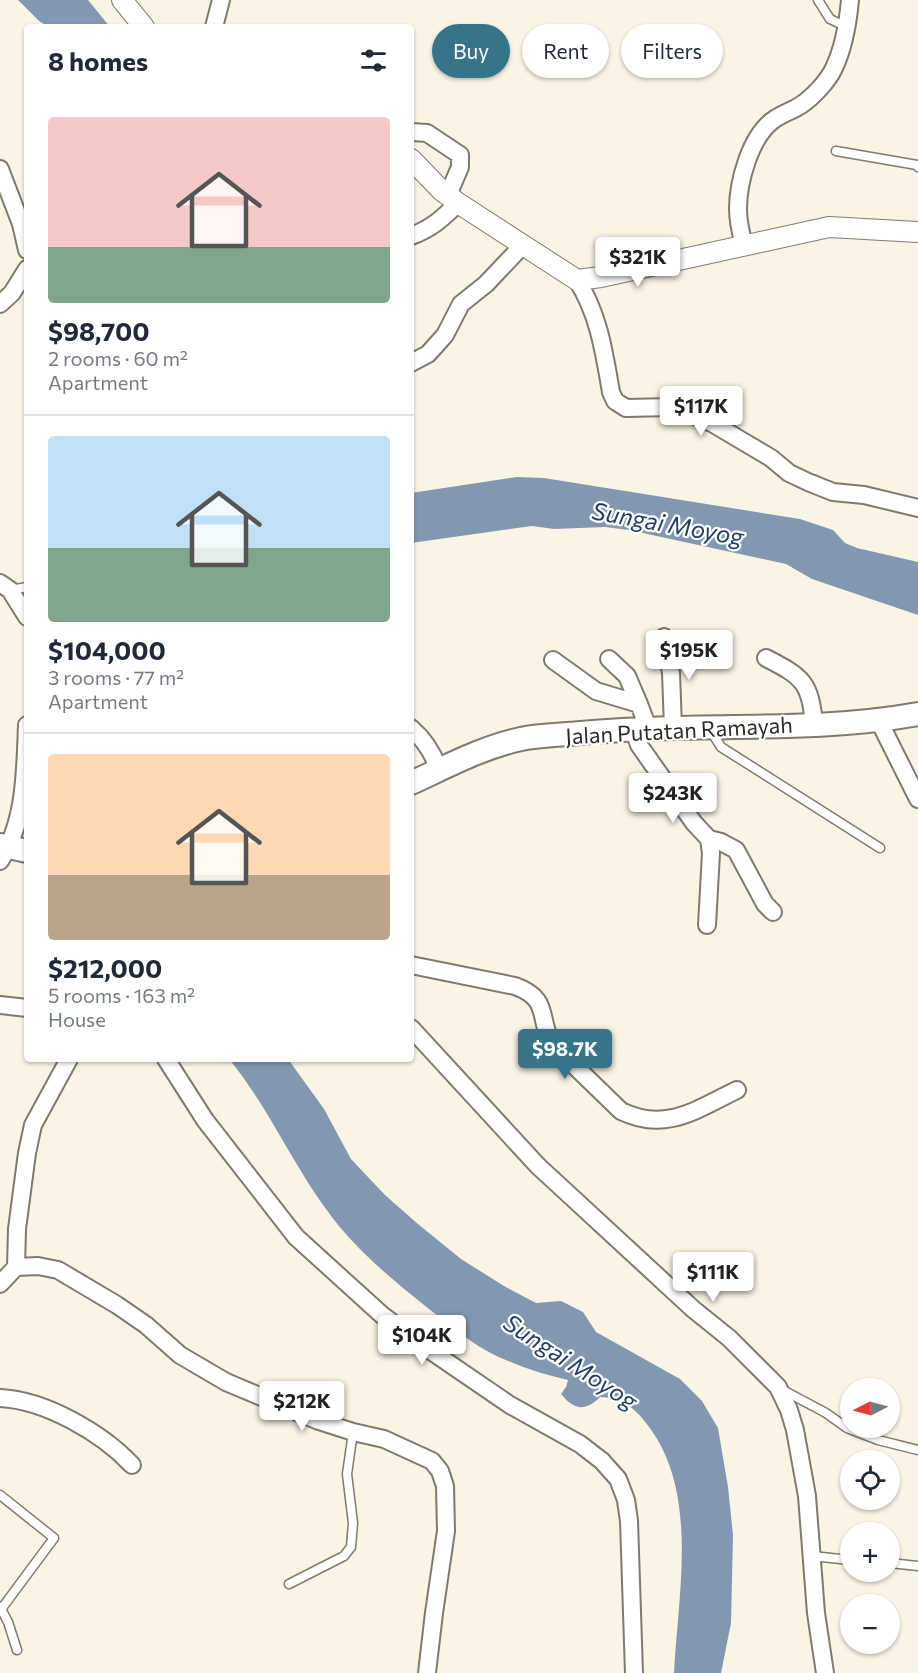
<!DOCTYPE html>
<meta charset="utf-8">
<style>
body{margin:0;font-family:Commissioner,sans-serif;background:#f6f6f7;color:#1f2937;height:100vh;display:flex;flex-direction:column;font-size:22px;white-space:nowrap}
*{box-sizing:border-box;margin:0}
p{font-size:20px;color:#747a83}
.icon{flex:none;width:33px;height:33px;fill:none;stroke:currentColor;stroke-width:2;stroke-linecap:round;stroke-linejoin:round}
.map{position:relative;flex:1;overflow:hidden}
.sheet{position:absolute;left:24px;top:24px;width:390px;height:1038px;display:flex;flex-direction:column;background:#fff;border-radius:6px;box-shadow:0 2px 4px #0004}
.sheet>*{flex:none}
.top-card{position:absolute;left:432px;top:24px;width:396px;height:54px;display:flex;gap:12px}
.needle{width:39px;rotate:264deg}
.fabs{position:absolute;left:840px;top:1378px;display:grid;gap:12px}
.fabs a{display:grid;place-items:center;width:60px;height:60px;border-radius:50%;background:#fff;box-shadow:0 2px 4px #0004;font-size:30px}
.price{position:absolute;translate:-50% -51px;padding:0 14px;border-radius:6px;background:#fff;color:#222;font-size:20px;line-height:39px;filter:drop-shadow(0 2px 3px #0008)}
.price::after{content:'';position:absolute;left:50%;top:36px;width:18px;height:14px;margin-left:-9px;background:inherit;clip-path:polygon(0 0,100% 0,50% 100%)}
.price.on{background:#37748a;color:#fff}
ul{padding:0;list-style:none}
li{display:grid;align-content:center;gap:12px;height:318px;padding:0 24px}
li+li{border-top:2px solid #e0e1e3}
li span{display:grid;place-items:center;height:186px;border-radius:6px;color:#555}
li>.icon{margin-inline-start:auto}
span .icon{width:108px;height:108px;fill:#fffc;stroke-width:1}
li b{font-size:26px}
h2{display:flex;justify-content:space-between;align-items:center;height:72px;padding:0 24px;font-size:26px}
.tag{padding:0 21px;border-radius:27px;background:#fff;box-shadow:0 2px 4px #0004;font-size:21px;line-height:54px}
.tag.on{background:#37748a;color:#fff}
.map>svg:first-child{display:block}
.water{fill:#8298b1}
.lines{fill:none;stroke-linecap:round;stroke-linejoin:round}
.service-casing{stroke:#7f7a6d;stroke-width:11}
.minor-casing{stroke:#7f7a6d;stroke-width:20}
.tertiary-casing{stroke:#7f7a6d;stroke-width:22}
.secondary-casing{stroke:#7f7a6d;stroke-width:26}
.service{stroke:#fff;stroke-width:8}
.minor{stroke:#fff;stroke-width:16}
.tertiary{stroke:#fff;stroke-width:20}
.secondary{stroke:#fff;stroke-width:22}
.labels{text-anchor:middle;dominant-baseline:central;stroke-width:4.5;stroke-linejoin:round;paint-order:stroke}
.street-label{font-size:22px;fill:#2c2a24;stroke:#fff}
.water-label{font-size:24px;font-style:italic;fill:#1e4065;stroke:#fff}
</style>
<div class="map">
<svg width="918" height="1673" viewBox="0 0 918 1673">
<rect width="100%" height="100%" fill="#faf4e5"/>
<!-- water -->
<path class="water" d="M18,0H88L110,27H49L39,21Z
M517,477L544,478L800,519L833,530L845,543L857,548L918,562V615L812,579L786,564L629,530L605,527L554,529L532,526L411,543V493Z
M229,1059H288L324,1109L351,1159L385,1195L418,1224L461,1259L504,1286L536,1303L561,1301L583,1312L596,1332L680,1379L702,1401L718,1428L728,1487L733,1535L731,1623L721,1673H674C678,1593 700,1490 646,1423C633,1406 621,1398 600,1397C585,1412 574,1410 561,1394L566,1387L568,1380C541,1374 511,1364 487,1351C464,1338 444,1321 424,1305C389,1277 352,1246 326,1209C291,1161 267,1105 229,1059Z"/>
<g class="lines">
<!-- service casing -->
<g class="service-casing">
<path id="service" d="M818,0L830,19L847,27
M836,151L917,165L918,167
M10,590L27,587
M712,728L714,736L721,747L880,848
M781,1389L826,1413L847,1428L878,1440L918,1450
M0,1495L54,1538L2,1608
M812,1556L850,1560
M890,1563L918,1566
M289,1584L344,1556L351,1547L353,1523L347,1474L353,1432
M0,1607L8,1622L17,1650"/>
</g>
<!-- minor casing -->
<g class="minor-casing">
<path id="minor" d="M214,27L221,0
M411,132L427,133L460,155V167L448,195
M0,169L21,224L27,250
M411,236C431,229 443,218 458,203
M744,245C741,234 738,221 738,209C738,182 750,138 772,121C781,114 792,111 801,105C813,97 828,81 834,68C844,47 848,22 850,0
M577,280C599,315 604,352 611,392L615,401L626,408L673,407L712,423L771,458L789,473L808,482L833,492L864,495L918,508
M0,304L12,293L27,269
M411,363L428,354L445,335L461,304L486,284L523,245
M0,583L10,590L27,617
M664,637L671,673L673,727
M766,658C803,677 810,682 814,724
M609,659L627,676L639,704
M553,660L596,691L639,704L648,728
M879,721L918,799
M411,728C425,740 433,753 439,770
M633,728L639,745L694,823L709,839L711,853L707,925
M709,839L721,842L736,850L765,904L773,912
M0,861C26,821 25,771 27,725
M411,965L515,986C554,1000 535,1022 556,1048L621,1111C666,1133 697,1109 737,1090
M0,1005L27,1008
M411,1028L538,1166L693,1309L729,1338L778,1387L789,1410L795,1430L807,1496L816,1613L825,1673
M166,1059L205,1120L296,1237L382,1315L431,1351L510,1405L580,1444L602,1461L618,1479L626,1500L629,1521L634,1673
M16,1267L38,1266L58,1270L117,1305L146,1325L180,1355L226,1382L319,1421L353,1432L384,1439L432,1461L440,1471L445,1486L446,1531L434,1613L427,1673
M0,1284L16,1267L17,1229L27,1153L33,1125L69,1059
M0,1398C45,1400 102,1433 132,1465"/>
</g>
<!-- tertiary casing -->
<g class="tertiary-casing">
<path id="tertiary" d="M122,0L144,27
M411,159L442,191L458,203L577,280L601,277L829,227L918,232"/>
</g>
<!-- secondary casing -->
<g class="secondary-casing">
<path id="secondary" d="M411,783C446,767 483,747 521,739C540,735 561,735 581,733C693,722 807,734 918,714
M0,845L27,851"/>
</g>
<!-- service -->
<use href="#service" class="service"/>
<!-- minor -->
<use href="#minor" class="minor"/>
<!-- tertiary -->
<use href="#tertiary" class="tertiary"/>
<!-- secondary -->
<use href="#secondary" class="secondary"/>
</g>
<g class="labels">
<!-- street labels -->
<g class="street-label">
<text transform="translate(679 730) rotate(-3)">Jalan Putatan Ramayah</text>
</g>
<!-- water labels -->
<g class="water-label">
<text transform="translate(668 523) rotate(10)">Sungai Moyog</text>
<text transform="translate(571 1361) rotate(33)">Sungai Moyog</text>
</g>
</g>
</svg>
<div class="fabs">
<a><svg class="needle" viewBox="-14 -14 28 28"><path d="M0-13l5 13h-10z" fill="#e53935"/><path d="M0 13l5-13h-10z" fill="#747a83"/></svg></a>
<a><svg class="icon" aria-label="locate" viewBox="0 0 24 24"><circle cx="12" cy="12" r="6"/><path d="M12 2v4M12 18v4M2 12h4M18 12h4"/></svg></a>
<a>+</a>
<a>−</a>
</div>
<b class="price" style="left:638px;top:288px">$321K</b>
<b class="price" style="left:701px;top:437px">$117K</b>
<b class="price" style="left:689px;top:681px">$195K</b>
<b class="price" style="left:673px;top:824px">$243K</b>
<b class="price on" style="left:565px;top:1080px">$98.7K</b>
<b class="price" style="left:713px;top:1303px">$111K</b>
<b class="price" style="left:422px;top:1366px">$104K</b>
<b class="price" style="left:302px;top:1432px">$212K</b>
<div class="top-card">
<a class="tag on">Buy</a>
<a class="tag">Rent</a>
<a class="tag">Filters</a>
</div>
<section class="sheet">
<h2>8 homes<svg class="icon" aria-label="filters" viewBox="0 0 24 24"><path d="M4 7h16M4 17h16"/><circle cx="9" cy="7" r="2"/><circle cx="15" cy="17" r="2"/></svg></h2>
<ul>
<li><span style="background:linear-gradient(#f6c9c9 70%,#7fa58c 0)"><svg class="icon" aria-label="home" viewBox="0 0 24 24"><path d="M3 11l9-7 9 7M6 9v11h12V9"/></svg></span><div><b>$98,700</b><p>2 rooms · 60 m²</p><p>Apartment</p></div></li>
<li><span style="background:linear-gradient(#bfe0f5 60%,#7fa58c 0)"><svg class="icon" aria-label="home" viewBox="0 0 24 24"><path d="M3 11l9-7 9 7M6 9v11h12V9"/></svg></span><div><b>$104,000</b><p>3 rooms · 77 m²</p><p>Apartment</p></div></li>
<li><span style="background:linear-gradient(#ffd9b3 65%,#b9a48a 0)"><svg class="icon" aria-label="home" viewBox="0 0 24 24"><path d="M3 11l9-7 9 7M6 9v11h12V9"/></svg></span><div><b>$212,000</b><p>5 rooms · 163 m²</p><p>House</p></div></li>
</ul>
</section>
</div>
